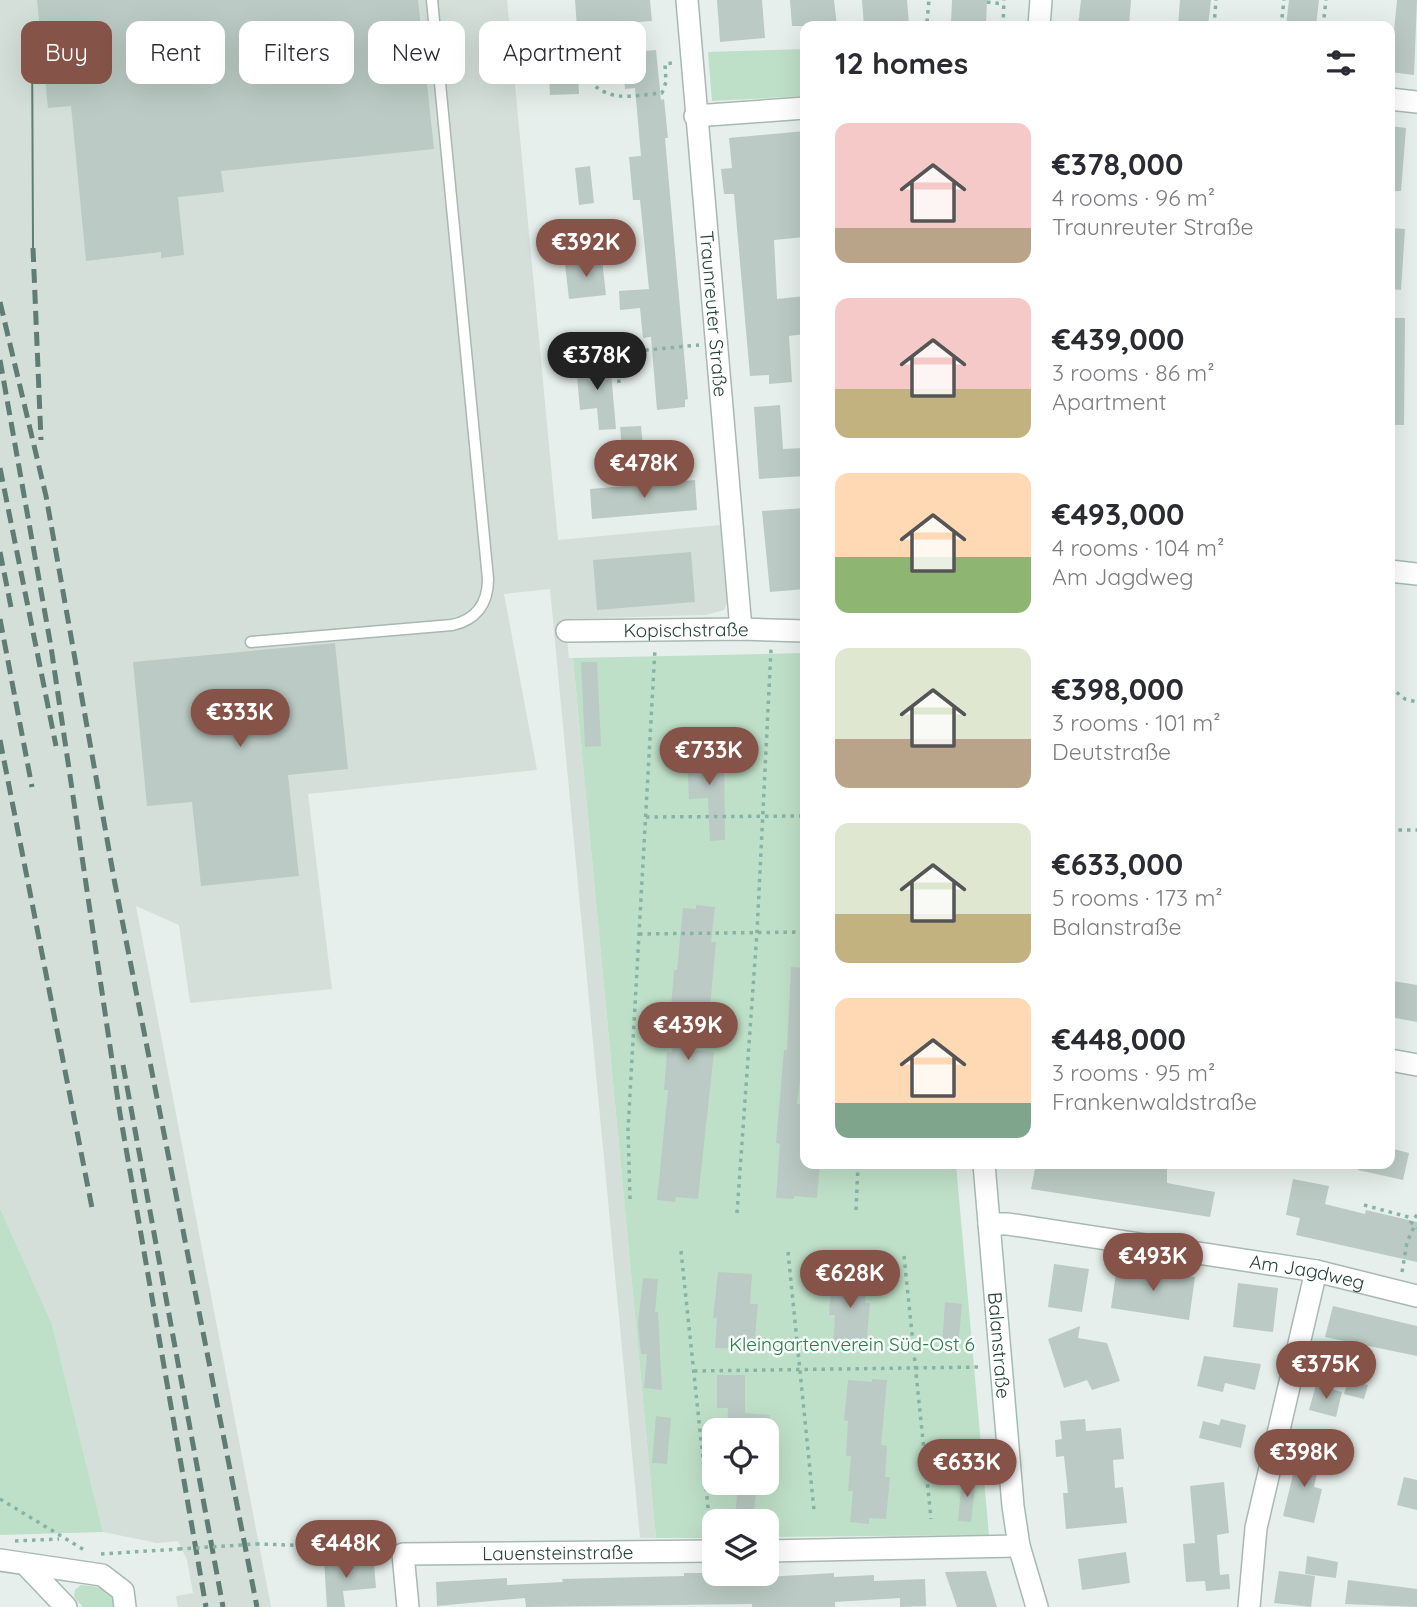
<!DOCTYPE html>
<meta charset="utf-8">
<style>
body{margin:0;font-family:Quicksand,sans-serif;background:#f2f2f3;color:#2b2b33;height:100vh;display:flex;flex-direction:column;font-size:26px;white-space:nowrap}
*{box-sizing:border-box;margin:0}
p{font-size:23px;color:#7c7c81}
.icon{flex:none;width:38px;height:38px;fill:none;stroke:currentColor;stroke-width:2;stroke-linecap:round;stroke-linejoin:round}
.map{position:relative;flex:1;overflow:hidden}
.details{position:absolute;left:800px;top:21px;width:595px;height:1148px;display:flex;flex-direction:column;background:#fff;border-radius:14px;box-shadow:0 7px 28px #0002}
.details>*{flex:none}
.guide{position:absolute;left:21px;top:21px;width:665px;height:63px;display:flex;gap:14px}
.buttons{position:absolute;left:702px;top:1418px;display:grid;gap:14px}
.buttons a{display:grid;place-items:center;width:77px;height:77px;border-radius:14px;background:#fff;box-shadow:0 7px 28px #0002;font-size:35px}
.price{position:absolute;translate:-50% -60px;padding:0 16px;border-radius:24px;background:#855347;color:#fff;font-size:23px;line-height:46px;filter:drop-shadow(0 2px 4px #0008)}
.price::after{content:'';position:absolute;left:50%;top:42px;width:21px;height:16px;margin-left:-10px;background:inherit;clip-path:polygon(0 0,100% 0,50% 100%)}
.price.selected{background:#222;color:#fff}
ul{padding:0;list-style:none}
li{display:flex;align-items:center;gap:21px;height:175px;padding:0 35px}
li span{display:grid;place-items:center;flex:none;width:196px;height:140px;border-radius:14px;color:#555}
li>.icon{margin-inline-start:auto}
span .icon{width:84px;height:84px;fill:#fffc;stroke-width:1}
li b{font-size:30px}
h2{display:flex;justify-content:space-between;align-items:center;height:84px;padding:0 35px;font-size:30px}
.pill{padding:0 24px;border-radius:14px;background:#fff;box-shadow:0 7px 28px #0002;font-size:24px;line-height:63px}
.pill.selected{background:#855347;color:#fff}
.map>svg:first-child{display:block}
.built{fill:#d4dfda}
.green{fill:#bfe0c8;fill-rule:evenodd}
.building{fill:#bbcac4}
.lines{fill:none;stroke-linecap:round;stroke-linejoin:round}
.lane-casing{stroke:#a8b8b2;stroke-width:13}
.street-casing{stroke:#a8b8b2;stroke-width:24}
.secondary-casing{stroke:#a4bbb3;stroke-width:24}
.path{stroke:#86b3a5;stroke-width:3.5;stroke-dasharray:3.5 5;stroke-linecap:butt}
.lane{stroke:#fff;stroke-width:10}
.street{stroke:#fff;stroke-width:21}
.secondary{stroke:#fff;stroke-width:21}
.tram{stroke:#5f7d75;stroke-width:2}
.rail{stroke:#5f7d75;stroke-width:5;stroke-dasharray:14 7;stroke-linecap:butt}
.path-bridge{stroke:#86b3a5;stroke-width:3.5;stroke-dasharray:3.5 5;stroke-linecap:butt}
.labels{text-anchor:middle;dominant-baseline:central;stroke-width:5;stroke-linejoin:round;paint-order:stroke}
.street-label{font-size:19px;fill:#24423a;stroke:#f7fbf9}
.park-label{font-size:19px;fill:#2d7a4b;stroke:#f7fbf9}
</style>
<div class="map">
<svg width="1417" height="1607" viewBox="0 0 1417 1607">
<rect width="100%" height="100%" fill="#e6efeb"/>
<!-- built -->
<path class="built" d="M0,0H507L558,540L720,525L727,603L724,610L706,615L565,619L569,658H573L656,1538H640L550,589L504,594L537,770L308,794L332,989L190,1003L179,925L136,906L271,1607H178L176,1596L193,1593L187,1560L178,1541L157,1543L103,1532L52,1324L0,1208Z"/>
<!-- green -->
<path class="green" d="M805,49V96L712,101L708,52Z
M805,653V1164H956L989,1535L767,1537L766,1521H714V1538H656L573,658ZM714,1430H766V1482H714Z
M0,1208L52,1324L103,1532L0,1535Z
M81,1585C97,1586 114,1588 115,1607H83L74,1597L75,1590Z"/>
<!-- building -->
<path class="building" d="M37,0H418L434,149L221,171L224,192L178,197L184,255L161,258V252L86,261L71,106L48,108Z
M575,0H650L652,21L624,23L625,38L578,41Z
M717,0H762L765,38L720,42Z
M790,0H834L837,26H792Z
M862,0H907L909,24L864,26Z
M952,0H987L986,25L951,23Z
M1081,0H1131L1129,26H1078Z
M1180,0H1211L1208,26H1178Z
M1289,0H1319L1316,26H1286Z
M1397,0H1417L1414,75L1390,72Z
M656,50L661,100L664,99L668,138H665L688,399L685,400V407L657,410L651,337L643,338L640,308L620,310L619,291L649,289L640,200H633L629,157L641,156L635,88L625,89L622,53Z
M577,54L579,94L550,95L548,56Z
M1390,126L1406,128L1401,191H1390Z
M805,131V237L774,240L777,299L805,296V334L789,336L792,382L769,384V375L750,376L734,194H724L721,169L732,168L729,138Z
M590,166L594,203L579,205L575,168Z
M1390,228L1405,229L1401,290L1390,289Z
M602,260L606,295L569,299L565,264Z
M1390,318H1405L1404,425H1390Z
M610,361L616,429L599,430L597,408L580,410L576,365Z
M780,405L783,449L803,448L805,476L759,479L754,407Z
M641,426L643,448L622,449L620,427Z
M695,480L697,510L592,519L590,489Z
M805,508V589L770,592L762,511Z
M691,552L695,602L597,610L593,560Z
M335,643L348,769L288,775L299,876L201,886L192,802L147,806L133,662Z
M581,662H597L601,746L585,747Z
M724,750L725,840L710,841L708,798L689,799L687,754Z
M696,905L715,907L711,942H716L710,1007L694,1006L690,1050L714,1052L698,1199L676,1197L675,1202L657,1200L668,1090H664L667,1052H672L676,1007H671L674,970H677L683,908L696,909Z
M791,967L805,968V1039L797,1104H805V1164H820L817,1198L794,1196V1199L776,1198L780,1144L776,1143L784,1050H787Z
M1393,981L1417,985V1022L1390,1017Z
M1390,1148L1409,1153L1403,1180L1358,1170L1359,1164H1390Z
M1036,1164H1167V1183L1215,1192L1210,1217L1031,1189Z
M1293,1179L1329,1186L1325,1204L1365,1214L1366,1210L1417,1222V1262L1296,1235L1300,1218L1286,1215Z
M1054,1264L1089,1269L1082,1312L1048,1307Z
M1117,1266L1195,1277L1189,1320L1111,1308Z
M849,1269L868,1270L865,1303H870L866,1349L833,1350L835,1315H829L832,1272L849,1274Z
M718,1272L752,1274L750,1304H758L754,1349L715,1348L717,1318H713Z
M643,1278L658,1279L655,1312H658L662,1390L644,1388L647,1354H641L638,1323Z
M1238,1283L1278,1288L1273,1332L1233,1327Z
M945,1302L962,1304L958,1347L942,1346Z
M1333,1306L1417,1326V1356L1325,1337Z
M1080,1326L1078,1338L1107,1343L1120,1381L1092,1390L1087,1380L1064,1388L1048,1339Z
M1204,1356L1261,1364L1255,1390L1225,1383L1223,1392L1197,1386Z
M717,1375H745V1413L770,1415L769,1430H727L728,1408H717Z
M872,1379L887,1380L881,1445L887,1446L885,1477H890L886,1519L869,1518V1524L850,1522L853,1491H848L851,1456H846L848,1421L844,1420L848,1380L872,1382Z
M1348,1380L1368,1385L1364,1399L1344,1394Z
M1316,1385L1342,1392L1336,1417L1309,1410Z
M656,1416L671,1418L667,1464L652,1463Z
M1085,1419L1086,1431L1121,1428L1124,1459L1113,1460L1115,1488L1123,1487L1127,1523L1066,1529L1063,1493H1068L1064,1456L1056,1457L1055,1440L1062,1439L1060,1421Z
M1221,1419L1246,1425L1241,1448L1199,1438L1203,1421L1219,1425Z
M1299,1450L1321,1456L1314,1487L1322,1489L1314,1523L1283,1516Z
M962,1477L976,1478L971,1522L958,1521Z
M1404,1477L1417,1480V1510L1397,1505Z
M738,1482H757L753,1521H735Z
M1224,1482L1229,1533L1217,1535L1220,1575L1229,1574L1230,1589L1206,1591L1205,1581L1186,1582L1183,1544L1195,1543L1190,1486Z
M1126,1552L1130,1583L1082,1590L1078,1559Z
M1307,1556L1338,1562L1336,1578L1305,1574Z
M347,1558L348,1567L374,1564L376,1588L343,1591L345,1607H327L324,1560Z
M986,1571L997,1607H957L945,1572Z
M1279,1571L1315,1576L1311,1607L1274,1603Z
M684,1573H706V1576L751,1575V1578L834,1573V1577L874,1575V1581L925,1579L926,1606L900,1607V1598L835,1602V1607H752V1604L526,1607L525,1598L437,1606L436,1582L507,1578V1585L563,1582L562,1579L684,1576Z
M1348,1580L1417,1589V1607L1345,1604Z"/>
<g class="lines">
<!-- lane casing -->
<g class="lane-casing">
<path id="lane" d="M251,642L452,625C476,620 488,604 488,579L432,0"/>
</g>
<!-- street casing -->
<g class="street-casing">
<g id="street">
<path id="s1" d="M687,0L741,629"/>
<path d="M1390,99L1417,102"/>
<path d="M695,116L805,108"/>
<path id="s2" d="M567,631L741,629L805,631"/>
<path d="M1390,1060L1417,1065"/>
<path id="s3" d="M989,1224H1008L1316,1271L1417,1296"/>
<path d="M766,1551L1019,1546"/>
<path d="M0,1560L102,1575L123,1591L125,1607"/>
<path d="M26,1565L66,1607"/>
<path id="s4" d="M408,1607L403,1554L714,1551"/>
<path d="M1249,1607L1256,1528L1316,1271"/>
</g>
</g>
<!-- secondary casing -->
<g class="secondary-casing">
<g id="secondary">
<path d="M1039,26L1041,0"/>
<path d="M1390,571L1417,574"/>
<path id="s5" d="M984,1164L1013,1506L1019,1546L1037,1607"/>
</g>
</g>
<!-- path -->
<path class="path" d="M987,2L1004,4
M927,22L929,0
M1003,26L1004,0
M1214,26L1216,0
M1281,26L1284,0
M1323,26L1326,0
M584,74C606,104 629,96 662,93L666,82L665,64L672,63
M619,383L616,353L699,345
M1390,687L1405,699L1417,702
M646,817L805,816
M1390,830H1417
M639,934L805,932
M630,1199L628,1130L655,649
M1364,1205L1412,1218
M856,1210L858,1164
M737,1213L757,932L771,649
M1417,1215L1411,1222L1417,1228
M681,1251L709,1516
M788,1252L814,1510
M904,1256L931,1519
M1402,1272L1407,1242L1414,1227
M694,1371L982,1367
M0,1499L86,1551
M15,1541L59,1539
M256,1544L388,1548
M101,1554L179,1549"/>
<!-- lane -->
<use href="#lane" class="lane"/>
<!-- street -->
<use href="#street" class="street"/>
<!-- secondary -->
<use href="#secondary" class="secondary"/>
<!-- tram -->
<path class="tram" d="M32,32L33,248"/>
<!-- rail -->
<path class="rail" d="M33,248L41,440
M0,302L46,496L115,884L257,1607
M0,360L51,647L120,1114L206,1607
M0,468L56,746
M0,552L11,607
M0,619L32,787
M0,740L93,1213
M123,1065L223,1607"/>
<!-- path-bridge -->
<path class="path-bridge" d="M179,1549L256,1544"/>
</g>
<g class="labels">
<!-- street labels -->
<g class="street-label">
<text stroke="none"><textPath href="#s1" startOffset="315">Traunreuter Straße</textPath></text>
<text stroke="none"><textPath href="#s2" startOffset="119">Kopischstraße</textPath></text>
<text stroke="none"><textPath href="#s3" startOffset="322">Am Jagdweg</textPath></text>
<text stroke="none"><textPath href="#s5" startOffset="182">Balanstraße</textPath></text>
<text stroke="none"><textPath href="#s4" startOffset="208">Lauensteinstraße</textPath></text>
</g>
<!-- park labels -->
<g class="park-label">
<text x="852" y="1344">Kleingartenverein Süd-Ost 6</text>
</g>
</g>
</svg>
<div class="buttons">
<a><svg class="icon" aria-label="locate" viewBox="0 0 24 24"><circle cx="12" cy="12" r="6"/><path d="M12 2v4M12 18v4M2 12h4M18 12h4"/></svg></a>
<a><svg class="icon" aria-label="layers" viewBox="0 0 24 24"><path d="M12 4l9 5-9 5-9-5zM3 14l9 5 9-5"/></svg></a>
</div>
<b class="price" style="left:586px;top:279px">€392K</b>
<b class="price selected" style="left:597px;top:392px">€378K</b>
<b class="price" style="left:644px;top:500px">€478K</b>
<b class="price" style="left:240px;top:749px">€333K</b>
<b class="price" style="left:709px;top:787px">€733K</b>
<b class="price" style="left:688px;top:1062px">€439K</b>
<b class="price" style="left:1153px;top:1293px">€493K</b>
<b class="price" style="left:850px;top:1310px">€628K</b>
<b class="price" style="left:1326px;top:1401px">€375K</b>
<b class="price" style="left:1304px;top:1489px">€398K</b>
<b class="price" style="left:967px;top:1499px">€633K</b>
<b class="price" style="left:346px;top:1580px">€448K</b>
<div class="guide">
<a class="pill selected">Buy</a>
<a class="pill">Rent</a>
<a class="pill">Filters</a>
<a class="pill">New</a>
<a class="pill">Apartment</a>
</div>
<section class="details">
<h2>12 homes<svg class="icon" aria-label="filters" viewBox="0 0 24 24"><path d="M4 7h16M4 17h16"/><circle cx="9" cy="7" r="2"/><circle cx="15" cy="17" r="2"/></svg></h2>
<ul>
<li><span style="background:linear-gradient(#f6c9c9 75%,#b9a48a 0)"><svg class="icon" aria-label="home" viewBox="0 0 24 24"><path d="M3 11l9-7 9 7M6 9v11h12V9"/></svg></span><div><b>€378,000</b><p>4 rooms · 96 m²</p><p>Traunreuter Straße</p></div></li>
<li><span style="background:linear-gradient(#f6c9c9 65%,#c2b280 0)"><svg class="icon" aria-label="home" viewBox="0 0 24 24"><path d="M3 11l9-7 9 7M6 9v11h12V9"/></svg></span><div><b>€439,000</b><p>3 rooms · 86 m²</p><p>Apartment</p></div></li>
<li><span style="background:linear-gradient(#ffd9b3 60%,#8fb573 0)"><svg class="icon" aria-label="home" viewBox="0 0 24 24"><path d="M3 11l9-7 9 7M6 9v11h12V9"/></svg></span><div><b>€493,000</b><p>4 rooms · 104 m²</p><p>Am Jagdweg</p></div></li>
<li><span style="background:linear-gradient(#dfe7d0 65%,#b9a48a 0)"><svg class="icon" aria-label="home" viewBox="0 0 24 24"><path d="M3 11l9-7 9 7M6 9v11h12V9"/></svg></span><div><b>€398,000</b><p>3 rooms · 101 m²</p><p>Deutstraße</p></div></li>
<li><span style="background:linear-gradient(#dfe7d0 65%,#c2b280 0)"><svg class="icon" aria-label="home" viewBox="0 0 24 24"><path d="M3 11l9-7 9 7M6 9v11h12V9"/></svg></span><div><b>€633,000</b><p>5 rooms · 173 m²</p><p>Balanstraße</p></div></li>
<li><span style="background:linear-gradient(#ffd9b3 75%,#7fa58c 0)"><svg class="icon" aria-label="home" viewBox="0 0 24 24"><path d="M3 11l9-7 9 7M6 9v11h12V9"/></svg></span><div><b>€448,000</b><p>3 rooms · 95 m²</p><p>Frankenwaldstraße</p></div></li>
</ul>
</section>
</div>
